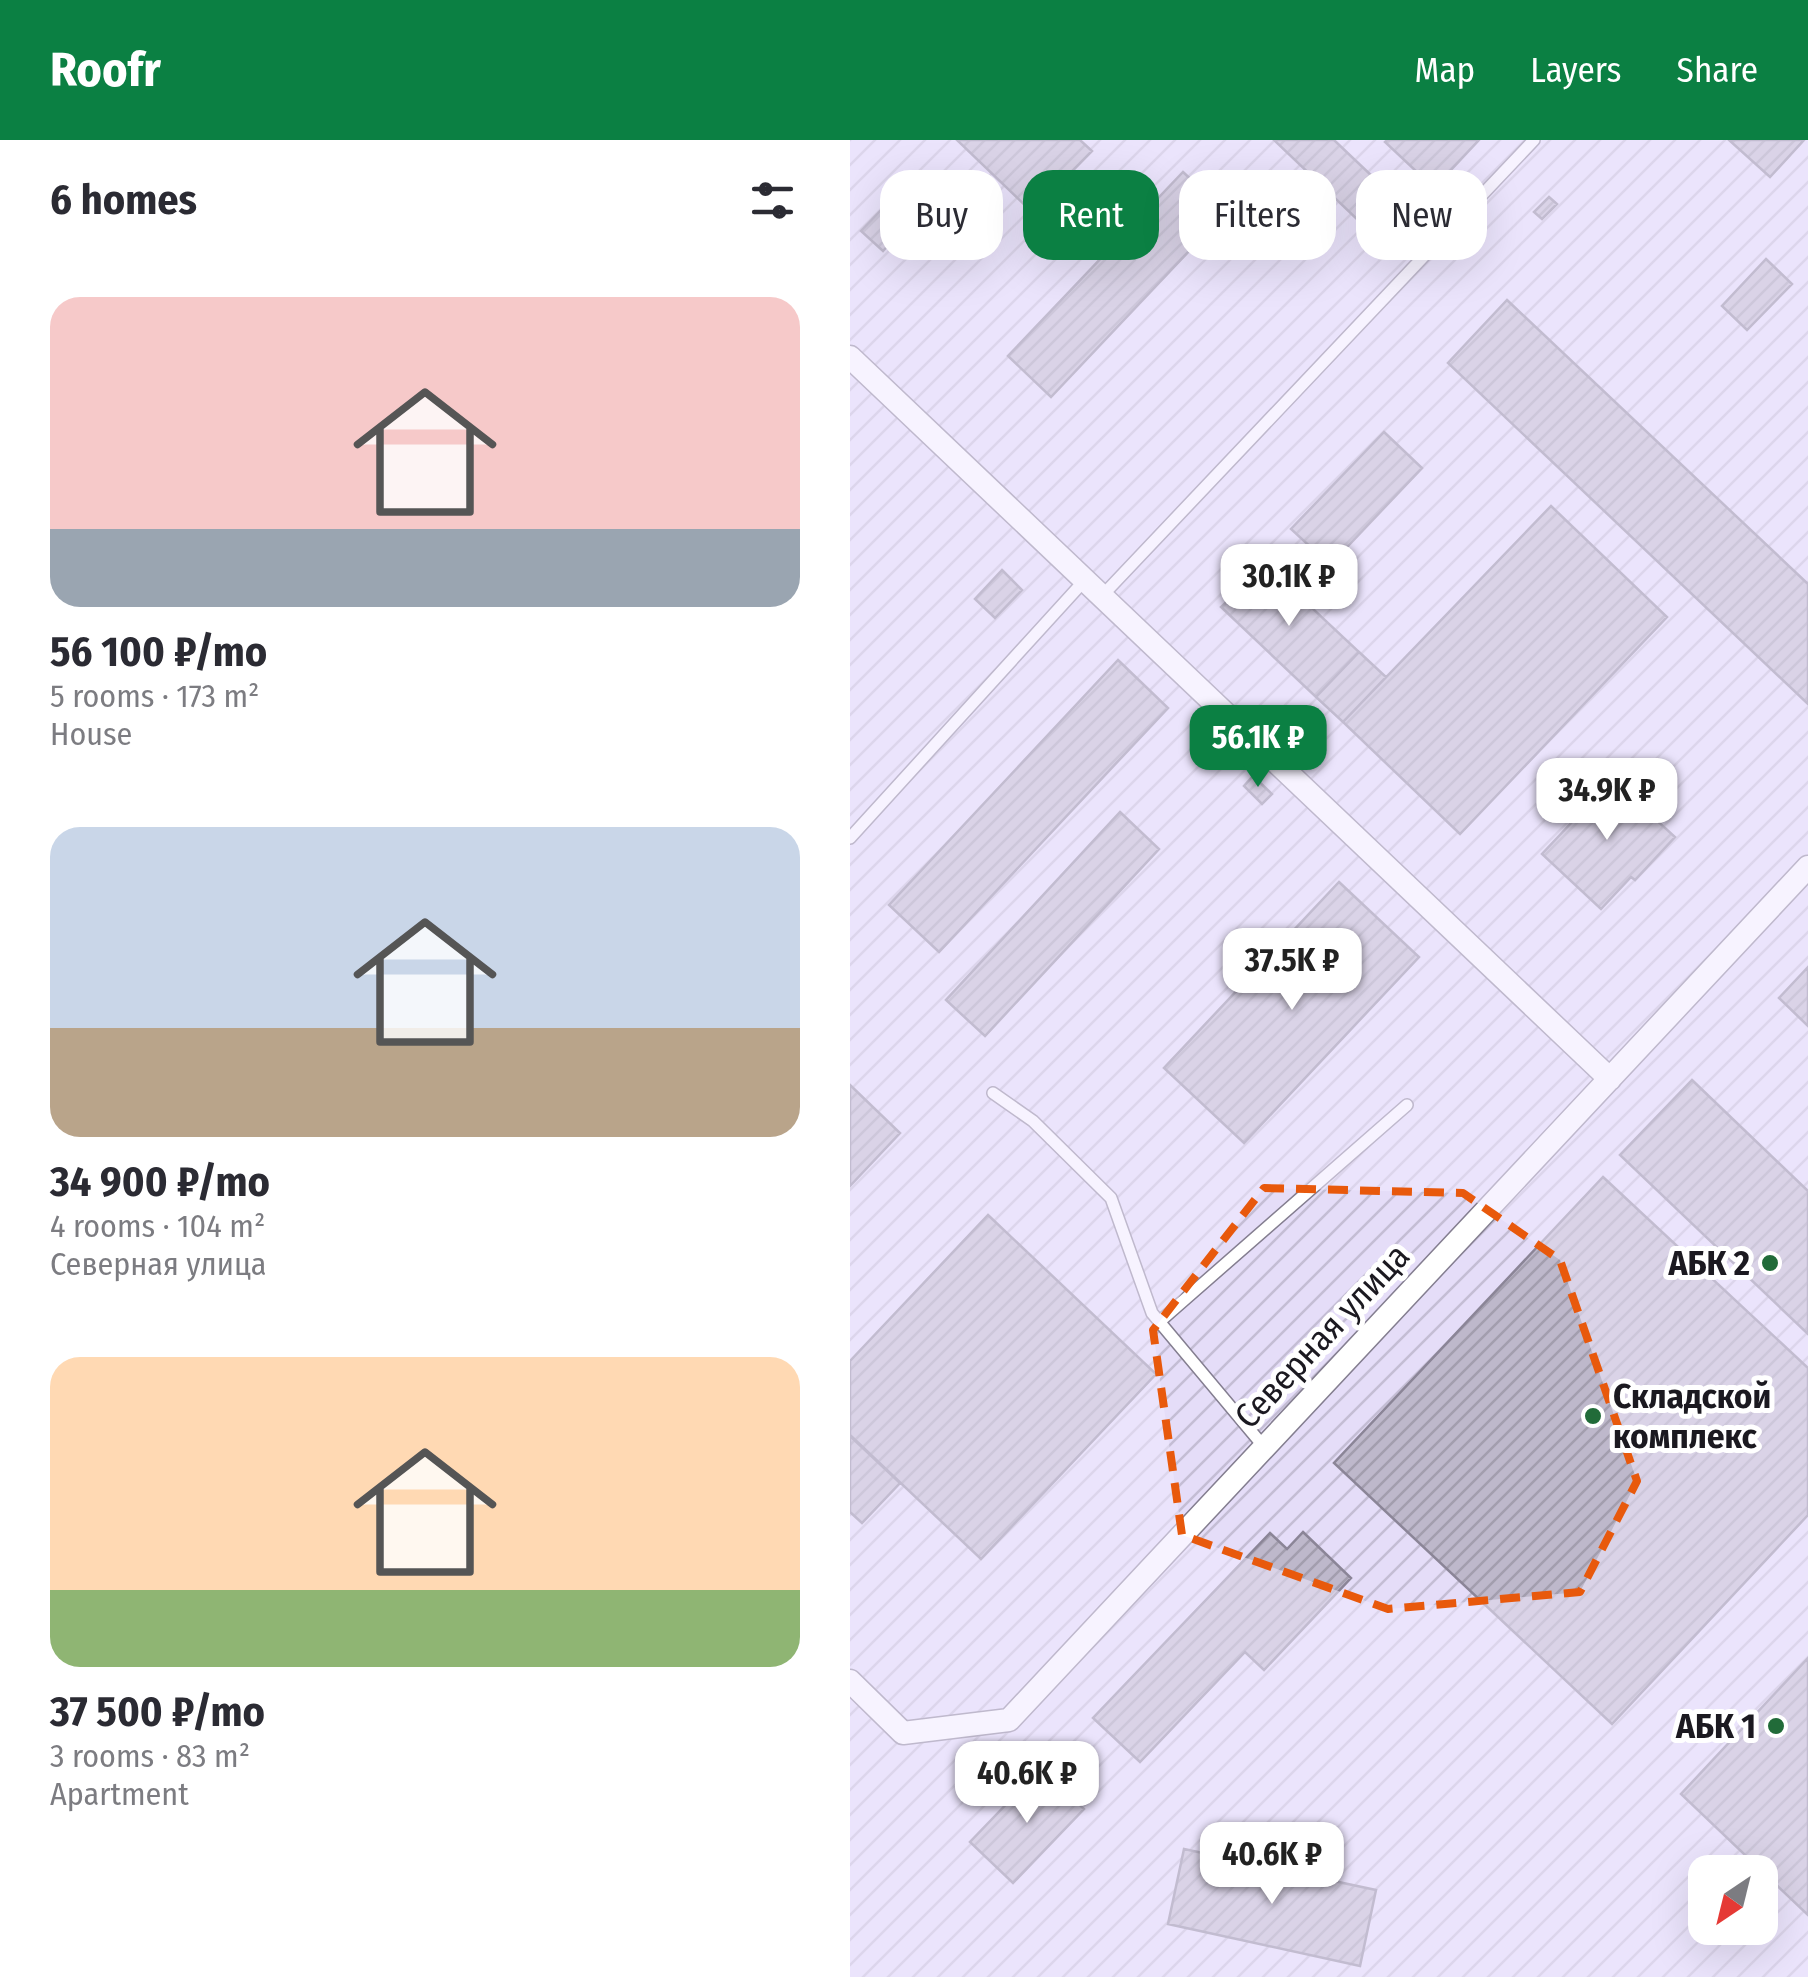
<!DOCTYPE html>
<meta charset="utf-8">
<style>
body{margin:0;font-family:"Fira Sans Condensed",sans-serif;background:#f2f2f3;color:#2b2b33;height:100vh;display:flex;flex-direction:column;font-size:38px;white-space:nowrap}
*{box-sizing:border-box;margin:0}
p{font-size:32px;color:#7c7c81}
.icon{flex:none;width:55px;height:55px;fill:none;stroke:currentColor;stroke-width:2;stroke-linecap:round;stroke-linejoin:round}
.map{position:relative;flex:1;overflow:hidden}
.panel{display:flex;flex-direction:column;background:#fff;width:850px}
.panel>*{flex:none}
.hud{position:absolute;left:30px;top:30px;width:778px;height:90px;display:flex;gap:20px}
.needle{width:65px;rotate:215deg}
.buttons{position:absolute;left:838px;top:1715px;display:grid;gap:20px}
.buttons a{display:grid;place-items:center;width:90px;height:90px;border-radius:20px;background:#fff;box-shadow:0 10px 40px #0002;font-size:50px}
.price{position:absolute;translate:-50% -85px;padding:0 22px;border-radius:20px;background:#fff;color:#222;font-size:32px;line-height:65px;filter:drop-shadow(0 2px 5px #0008)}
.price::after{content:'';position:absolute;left:50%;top:60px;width:30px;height:22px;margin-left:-15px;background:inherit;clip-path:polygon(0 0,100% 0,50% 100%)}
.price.current{background:#0b8043;color:#fff}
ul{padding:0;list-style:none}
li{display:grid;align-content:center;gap:20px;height:530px;padding:0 50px}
li span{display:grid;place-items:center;height:310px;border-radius:30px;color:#555}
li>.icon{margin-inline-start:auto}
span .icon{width:180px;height:180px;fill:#fffc;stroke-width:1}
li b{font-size:42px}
h2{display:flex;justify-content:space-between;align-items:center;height:120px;padding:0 50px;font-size:42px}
.pill{padding:0 35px;border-radius:30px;background:#fff;box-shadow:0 10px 40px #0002;font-size:35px;line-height:90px}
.pill.current{background:#0b8043;color:#fff}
header{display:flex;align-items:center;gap:60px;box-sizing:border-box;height:140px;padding:0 50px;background:#0b8043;color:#fff}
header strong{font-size:48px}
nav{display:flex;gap:55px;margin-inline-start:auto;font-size:35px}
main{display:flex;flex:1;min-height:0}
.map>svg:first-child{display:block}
.industrial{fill:url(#industrial-furrows);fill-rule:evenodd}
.building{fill:url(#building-hatch);stroke:#8b8597;stroke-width:2.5}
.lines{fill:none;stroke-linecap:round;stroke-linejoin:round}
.service-casing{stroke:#847e90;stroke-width:14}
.minor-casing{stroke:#847e90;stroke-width:25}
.service{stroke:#fff;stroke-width:11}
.minor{stroke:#fff;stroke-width:22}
.marked{fill:none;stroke:#e8590c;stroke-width:8;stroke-dasharray:20 12;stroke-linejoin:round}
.poi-dot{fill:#216b39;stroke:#fff;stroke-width:4}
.labels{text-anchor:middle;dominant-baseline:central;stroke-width:10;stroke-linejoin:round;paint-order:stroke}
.poi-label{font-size:35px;font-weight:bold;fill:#1b1920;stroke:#fff;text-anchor:end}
.street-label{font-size:35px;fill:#1b1920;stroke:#fff}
</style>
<header>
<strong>Roofr</strong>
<nav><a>Map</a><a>Layers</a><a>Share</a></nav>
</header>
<main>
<section class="panel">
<h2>6 homes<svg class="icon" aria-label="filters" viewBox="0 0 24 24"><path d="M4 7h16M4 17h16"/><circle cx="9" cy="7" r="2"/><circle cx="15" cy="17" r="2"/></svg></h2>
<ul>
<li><span style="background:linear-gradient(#f6c9c9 75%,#9aa5b1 0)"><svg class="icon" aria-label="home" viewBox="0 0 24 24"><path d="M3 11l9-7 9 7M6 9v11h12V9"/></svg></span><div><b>56 100 ₽/mo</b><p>5 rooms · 173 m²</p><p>House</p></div></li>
<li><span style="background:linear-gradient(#c9d6e8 65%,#b9a48a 0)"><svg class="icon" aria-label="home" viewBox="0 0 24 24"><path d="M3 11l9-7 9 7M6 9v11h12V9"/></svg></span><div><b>34 900 ₽/mo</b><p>4 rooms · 104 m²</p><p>Северная улица</p></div></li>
<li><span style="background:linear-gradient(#ffd9b3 75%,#8fb573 0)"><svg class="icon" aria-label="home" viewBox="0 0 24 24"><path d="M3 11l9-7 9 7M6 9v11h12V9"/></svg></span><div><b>37 500 ₽/mo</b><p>3 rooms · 83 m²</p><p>Apartment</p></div></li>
</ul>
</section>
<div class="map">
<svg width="958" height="1837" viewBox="0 0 958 1837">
<defs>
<pattern id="industrial-furrows" width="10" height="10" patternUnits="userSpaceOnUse" patternTransform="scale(2.5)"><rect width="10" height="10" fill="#e5ddf8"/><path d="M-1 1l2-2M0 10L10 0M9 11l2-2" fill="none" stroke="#c4bdd4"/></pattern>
<pattern id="building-hatch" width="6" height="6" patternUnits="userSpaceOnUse" patternTransform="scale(2.5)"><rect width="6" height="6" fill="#beb8cb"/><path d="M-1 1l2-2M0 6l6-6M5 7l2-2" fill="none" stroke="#a39eae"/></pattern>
</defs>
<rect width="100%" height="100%" fill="#f1eaff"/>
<!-- industrial -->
<path class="industrial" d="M0,0H958V1837H0ZM855,1732H910V1788H855Z"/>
<!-- building -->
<path class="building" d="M107,0H230L242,11L182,72Z
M424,0H484L561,73L532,103Z
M537,0H629L584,48L535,2Z
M879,0H954L920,37Z
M333,32L376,72L201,257L158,216Z
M63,37L101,74L72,105L54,88L33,111L11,91Z
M699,57L707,64L692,79L684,72Z
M916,119L942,144L897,190L872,166Z
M657,160L958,444V564L598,223Z
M534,292L572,328L480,425L441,389Z
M701,366L817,477L610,694L493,582Z
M414,423L509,512L466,557L371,467L387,452L380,445L391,434L397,440Z
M152,430L172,450L145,478L125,459Z
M509,512L536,537L493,582L466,557Z
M268,520L318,568L89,812L39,765Z
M757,635L825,697L785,740L781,737L751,769L692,714L722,682L717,677Z
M403,636L422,654L412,664L394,646Z
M270,672L309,709L135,896L96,860Z
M489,742L569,817L394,1003L314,928Z
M958,827V886L929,858Z
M842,940L958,1051V1194L770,1015Z
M0,945L50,993L0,1046Z
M753,1037L958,1228V1375L762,1584L484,1323Z
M138,1075L306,1234L131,1419L0,1295V1221Z
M0,1296L50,1343L12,1383L0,1372Z
M453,1392L501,1438L414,1530L395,1512L290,1622L243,1578L420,1393L437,1409Z
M958,1518V1775L831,1654Z
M191,1628L234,1669L163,1743L120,1702Z
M334,1709L526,1750L510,1826L318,1784Z"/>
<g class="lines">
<!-- service casing -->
<g class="service-casing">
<path id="service" d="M251,457L684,0
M0,698L234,441
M143,953L183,981L261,1058L302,1173L415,1308
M309,1182L557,965"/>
</g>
<!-- minor casing -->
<g class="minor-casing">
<path id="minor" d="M0,217L760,939
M0,1541L53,1593L159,1580L958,727"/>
</g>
<!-- service -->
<use href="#service" class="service"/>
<!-- minor -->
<use href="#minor" class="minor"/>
</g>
<!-- marked area -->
<path d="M0 0H958V1837H0ZM414,1048L613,1053L710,1120L787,1341L730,1452L538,1469L332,1395L303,1190Z" fill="#f1eaff" fill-opacity=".55" fill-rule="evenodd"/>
<path class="marked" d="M414,1048L613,1053L710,1120L787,1341L730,1452L538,1469L332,1395L303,1190Z"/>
<!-- markers -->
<g class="poi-dot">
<circle cx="920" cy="1123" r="10"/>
<circle cx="743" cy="1276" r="10"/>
<circle cx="926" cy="1586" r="10"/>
</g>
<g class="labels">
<!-- poi labels -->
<g class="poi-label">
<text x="900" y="1123">АБК 2</text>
<text x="763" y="1256" text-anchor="start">Складской<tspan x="763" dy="40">комплекс</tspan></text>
<text x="906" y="1586">АБК 1</text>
</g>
<!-- street labels -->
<g class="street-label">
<text transform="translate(472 1196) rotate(-47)">Северная улица</text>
</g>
</g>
</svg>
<div class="buttons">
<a><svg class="needle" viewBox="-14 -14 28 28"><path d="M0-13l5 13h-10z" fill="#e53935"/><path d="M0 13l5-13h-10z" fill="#7c7c81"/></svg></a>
</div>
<b class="price" style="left:439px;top:489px">30.1K ₽</b>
<b class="price current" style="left:408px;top:650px">56.1K ₽</b>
<b class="price" style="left:757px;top:703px">34.9K ₽</b>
<b class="price" style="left:442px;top:873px">37.5K ₽</b>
<b class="price" style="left:177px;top:1686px">40.6K ₽</b>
<b class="price" style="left:422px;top:1767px">40.6K ₽</b>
<div class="hud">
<a class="pill">Buy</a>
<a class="pill current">Rent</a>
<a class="pill">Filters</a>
<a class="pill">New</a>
</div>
</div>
</main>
